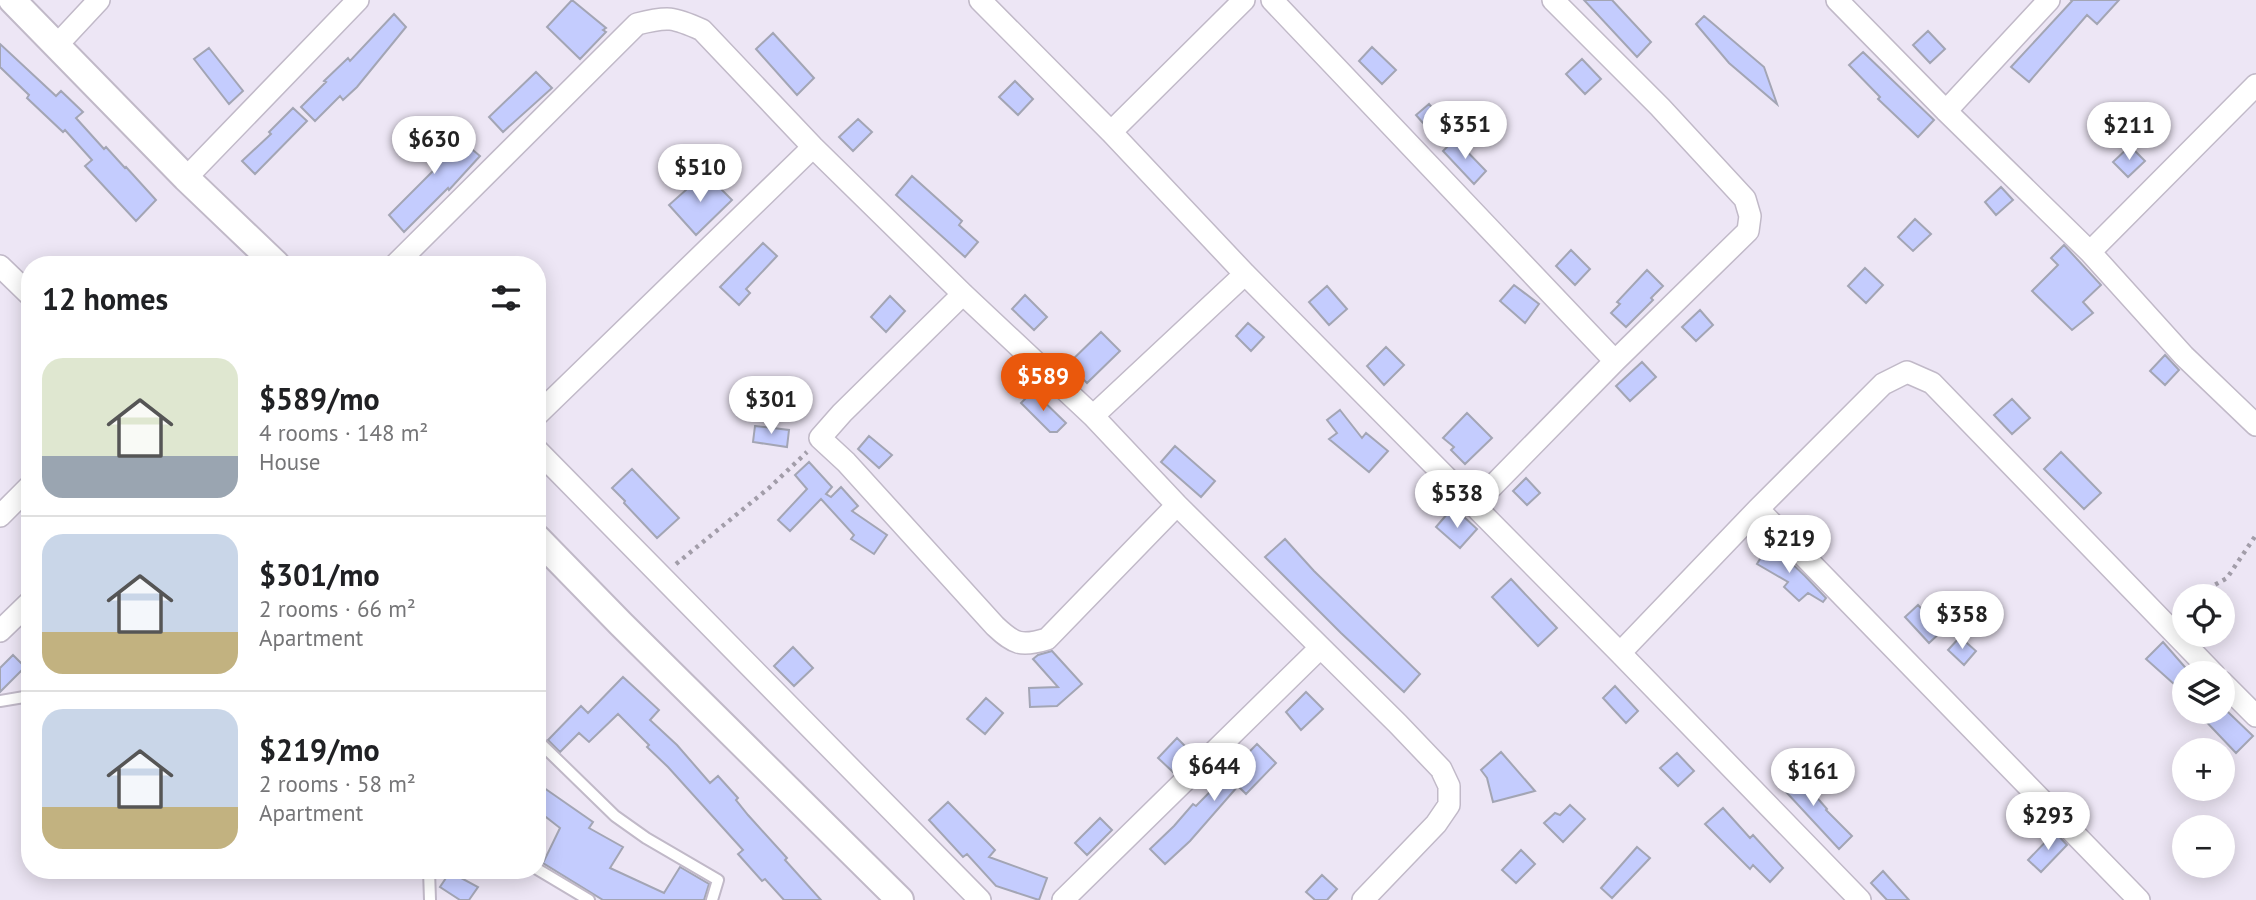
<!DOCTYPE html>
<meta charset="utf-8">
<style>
body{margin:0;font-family:"PT Sans",sans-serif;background:#f6f6f6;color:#202124;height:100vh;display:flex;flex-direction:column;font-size:26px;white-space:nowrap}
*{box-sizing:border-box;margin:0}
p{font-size:23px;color:#757577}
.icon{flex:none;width:38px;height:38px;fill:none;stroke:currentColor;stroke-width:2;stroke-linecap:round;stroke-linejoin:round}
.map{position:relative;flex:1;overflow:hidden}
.drawer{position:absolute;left:21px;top:256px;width:525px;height:623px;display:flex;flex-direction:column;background:#fff;border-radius:28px;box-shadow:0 4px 18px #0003}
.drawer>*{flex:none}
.fabs{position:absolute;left:2172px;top:584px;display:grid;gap:14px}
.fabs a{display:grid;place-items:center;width:63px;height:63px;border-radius:50%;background:#fff;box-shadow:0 4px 18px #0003;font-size:35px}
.price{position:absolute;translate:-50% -60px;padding:0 16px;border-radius:24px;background:#fff;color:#222;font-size:23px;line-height:46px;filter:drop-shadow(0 2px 4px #0008)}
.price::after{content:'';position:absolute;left:50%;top:42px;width:21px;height:16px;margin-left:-10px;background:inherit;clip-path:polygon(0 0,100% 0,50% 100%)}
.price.current{background:#ea580c;color:#fff}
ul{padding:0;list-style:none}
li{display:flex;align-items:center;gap:21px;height:175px;padding:0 21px}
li+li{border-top:2px solid #e0e0e0}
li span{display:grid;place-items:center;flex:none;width:196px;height:140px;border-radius:21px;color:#555}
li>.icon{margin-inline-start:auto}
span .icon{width:84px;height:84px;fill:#fffc;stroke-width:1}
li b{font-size:30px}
h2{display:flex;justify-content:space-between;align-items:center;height:84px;padding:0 21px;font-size:30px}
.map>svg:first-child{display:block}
.building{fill:#c4ccfe;stroke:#a3a5b4;stroke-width:2}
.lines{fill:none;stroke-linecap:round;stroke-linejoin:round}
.service-casing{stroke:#c1b9c8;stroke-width:14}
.minor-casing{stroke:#c1b9c8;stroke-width:24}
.tertiary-casing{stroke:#c1b9c8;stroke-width:30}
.path{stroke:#a29da9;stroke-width:4.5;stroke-dasharray:3.5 5;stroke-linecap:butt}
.service{stroke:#fff;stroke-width:10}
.minor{stroke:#fff;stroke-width:21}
.tertiary{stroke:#fff;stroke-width:26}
</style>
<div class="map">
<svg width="2256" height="900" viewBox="0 0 2256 900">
<rect width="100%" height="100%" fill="#ede6f5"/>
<!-- building -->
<path class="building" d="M572,0L606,28L603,30L606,32L580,59L547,27Z
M1584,0H1612L1651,42L1637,57Z
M2071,0H2119L2097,24L2087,15L2029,82L2011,67L2072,1Z
M394,14L406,27L357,87L343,100L340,96L315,121L301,107L326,82L324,81L348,58L350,61Z
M1704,16L1764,67L1777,104L1729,63L1696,24Z
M1928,31L1945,49L1930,63L1913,45Z
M773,33L814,78L797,95L756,49Z
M0,44L56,96L61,91L83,112L76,118L104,149L106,147L125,168L126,167L156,200L136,221L85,166L92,160L65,130L63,132L27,98L29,95L0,67Z
M1372,47L1396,70L1382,84L1359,61Z
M209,48L243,91L229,104L194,59Z
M1863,52L1934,120L1918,137L1878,99L1880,97L1849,65Z
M1582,59L1601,79L1585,94L1566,74Z
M536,72L552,88L503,132L489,117Z
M1015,81L1033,99L1018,115L999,97Z
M1429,104L1449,128L1437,139L1416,115Z
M293,108L307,121L255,174L242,161L271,134L269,132Z
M858,119L872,132L853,151L839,137Z
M429,126L453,149L461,140L480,156L449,190L448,188L404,232L389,215L436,168L412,144Z
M1455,139L1486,171L1474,184L1443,151Z
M2130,146L2145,161L2128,177L2113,162Z
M705,173L732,200L696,235L669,205Z
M912,176L962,221L959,225L978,242L965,257L896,195Z
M2001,187L2013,200L1996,215L1985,202Z
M1915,219L1931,234L1913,251L1898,237Z
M763,243L777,256L746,289L750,293L739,305L720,287Z
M2064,245L2101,285L2083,302L2093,313L2072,330L2032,291L2058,265L2051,258Z
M1571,250L1590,269L1575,285L1556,266Z
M1865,268L1883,285L1866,303L1848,286Z
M1647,270L1663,286L1651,298L1653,300L1626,327L1611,313L1620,304L1617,302Z
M1514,285L1539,304L1525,323L1500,301Z
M1327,286L1347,309L1329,325L1309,302Z
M1025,295L1047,317L1034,330L1012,309Z
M890,296L905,311L886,332L871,317Z
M1700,310L1713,325L1696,341L1682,327Z
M1248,323L1264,337L1251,351L1236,336Z
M1101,332L1120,351L1087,383L1068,364Z
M1386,347L1404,365L1384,385L1367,366Z
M2165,355L2179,370L2165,385L2150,371Z
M1642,362L1656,377L1630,401L1616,386Z
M1033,391L1066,423L1057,432H1050L1021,403Z
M2012,399L2030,418L2012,434L1994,415Z
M1340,410L1362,438L1366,433L1388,451L1369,472L1329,439L1337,433L1327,420Z
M1467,413L1492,438L1465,464L1451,450L1454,447L1443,438Z
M755,426L789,430L787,447L753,442Z
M869,436L892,455L879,468L858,449Z
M1175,446L1215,481L1201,497L1161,462Z
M2061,452L2101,493L2084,509L2044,469Z
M809,462L832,487L826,494L831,497L841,487L858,506L852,511L887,535L874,554L851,539L854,535L821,499L790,531L778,520L807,489L795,475Z
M632,469L679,518L657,538L624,503L625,501L612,488Z
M1526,478L1540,493L1527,505L1513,491Z
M1448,513L1459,522L1463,516L1477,529L1460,548L1436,527Z
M1285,539L1314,571L1420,674L1404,692L1341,633L1265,557Z
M1768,546L1785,557L1805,576L1826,598L1823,602L1808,593L1799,601L1784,587L1788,582L1757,564Z
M1511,579L1557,628L1538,646L1492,597Z
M1918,605L1942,631L1929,643L1905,617Z
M1960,637L1976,651L1964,665L1948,650Z
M2163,642L2191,674H2184V693L2146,659Z
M793,647L813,668L794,686L774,666Z
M1052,651L1082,684L1057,706L1030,707L1029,688L1058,687L1033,659L1038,655Z
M13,655L25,667L0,692V668Z
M623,677L659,710L650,720L677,745L710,783L718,776L738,798L736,800L748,815L787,858L785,860L821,900H784L765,879L762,881L738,854L743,850L668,767L647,747L649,745L618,714L589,742L579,733L560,752L548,740L581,706L588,713Z
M1615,686L1638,711L1626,723L1603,698Z
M1306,692L1323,709L1301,730L1286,712Z
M986,698L1003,713L985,734L967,719Z
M2197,712H2228L2253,736L2236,753Z
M1177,738L1191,752L1173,772L1158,758Z
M1257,744L1276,763L1246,794L1238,786L1190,841L1165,864L1150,849L1174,826L1193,804L1196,806Z
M1501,752L1535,791L1493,802L1487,778L1481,770Z
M1677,753L1694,771L1678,786L1660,768Z
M1790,767L1827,809L1826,810L1852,836L1839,849L1776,781Z
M537,783L593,822L589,828L623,847L610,868L664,893L680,867L709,884L704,900H603L543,863L560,828L537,810Z
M948,802L995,850L989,857L1047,878L1039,900L996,886L967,854L963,857L929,820Z
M1570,805L1585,819L1563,842L1544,823L1555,813L1560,815Z
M1723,808L1750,838L1753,835L1783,868L1770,882L1753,865L1750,869L1705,824Z
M1100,818L1112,830L1087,855L1075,843Z
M2055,832L2067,845L2041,872L2028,860Z
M1637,847L1650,858L1612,898L1601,888Z
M1521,850L1535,864L1516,883L1502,870Z
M1883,871L1909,900H1887L1871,883Z
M450,872L478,887L469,900H460L440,887Z
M1322,875L1337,889L1327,900H1315L1306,892Z"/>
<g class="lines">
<!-- service casing -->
<g class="service-casing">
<path id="service" d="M0,701L30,696
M537,740L615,816L646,838L718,880L712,900
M537,869L589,900
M429,870L430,900"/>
</g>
<!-- minor casing -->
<g class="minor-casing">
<path id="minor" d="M980,0L1111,132L1245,274L1620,653L1860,900
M1272,0L1615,361
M1837,0L1946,111L2090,252L2184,356L2256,425
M57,45L99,0
M1946,111L2049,0
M1111,132L1244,0
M186,178L358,0
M2090,252L2256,85
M396,264L637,24C668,16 673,17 702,30L813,147L963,294L1093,416L1177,505L1398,724L1441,769L1449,786V805L1436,824L1363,900
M0,266L30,295
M963,294L842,413L820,438L846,462L995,626C1014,644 1021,647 1047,639L1177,505
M537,415L813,147
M1093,416L1245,274
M537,450L980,900
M1473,506L1615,361L1748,231L1750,216L1745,199L1660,107L1553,0
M1758,509L2139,900
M0,516L30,486
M0,631L30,602
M1620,653L1758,509L1883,384L1907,372L1932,383L2214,674
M2222,682L2256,716
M1063,900L1320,648"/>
</g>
<!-- tertiary casing -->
<g class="tertiary-casing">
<path id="tertiary" d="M12,0L186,178L276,264
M537,538L621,624L900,900"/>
</g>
<!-- path -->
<path class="path" d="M676,564L769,488L807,452
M2193,597L2227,578L2256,535"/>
<!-- service -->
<use href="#service" class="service"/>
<!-- minor -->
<use href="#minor" class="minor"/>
<!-- tertiary -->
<use href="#tertiary" class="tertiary"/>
</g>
</svg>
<div class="fabs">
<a><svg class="icon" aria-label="locate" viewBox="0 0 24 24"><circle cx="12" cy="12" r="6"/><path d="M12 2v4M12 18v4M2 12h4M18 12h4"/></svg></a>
<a><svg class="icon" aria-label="layers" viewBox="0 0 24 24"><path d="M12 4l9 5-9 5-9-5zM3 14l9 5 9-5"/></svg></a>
<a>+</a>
<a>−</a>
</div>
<b class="price" style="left:1465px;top:161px">$351</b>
<b class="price" style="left:2129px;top:162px">$211</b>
<b class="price" style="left:434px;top:176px">$630</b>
<b class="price" style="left:700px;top:204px">$510</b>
<b class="price current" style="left:1043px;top:413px">$589</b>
<b class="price" style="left:771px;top:436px">$301</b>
<b class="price" style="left:1457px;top:530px">$538</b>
<b class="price" style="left:1789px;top:575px">$219</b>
<b class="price" style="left:1962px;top:651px">$358</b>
<b class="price" style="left:1214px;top:803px">$644</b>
<b class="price" style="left:1813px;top:808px">$161</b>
<b class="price" style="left:2048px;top:852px">$293</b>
<section class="drawer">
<h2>12 homes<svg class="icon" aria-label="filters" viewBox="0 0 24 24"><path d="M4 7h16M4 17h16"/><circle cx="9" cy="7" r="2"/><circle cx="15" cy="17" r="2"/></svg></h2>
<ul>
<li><span style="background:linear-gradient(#dfe7d0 70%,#9aa5b1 0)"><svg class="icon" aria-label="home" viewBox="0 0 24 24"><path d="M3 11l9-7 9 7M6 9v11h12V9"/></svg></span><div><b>$589/mo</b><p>4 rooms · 148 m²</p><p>House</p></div></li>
<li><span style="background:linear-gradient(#c9d6e8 70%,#c2b280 0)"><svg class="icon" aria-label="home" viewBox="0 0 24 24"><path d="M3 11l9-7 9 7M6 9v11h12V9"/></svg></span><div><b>$301/mo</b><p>2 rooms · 66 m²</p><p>Apartment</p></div></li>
<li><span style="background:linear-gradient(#c9d6e8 70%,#c2b280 0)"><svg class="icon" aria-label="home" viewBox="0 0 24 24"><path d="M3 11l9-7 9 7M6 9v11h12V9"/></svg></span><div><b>$219/mo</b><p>2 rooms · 58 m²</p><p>Apartment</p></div></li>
</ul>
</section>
</div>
